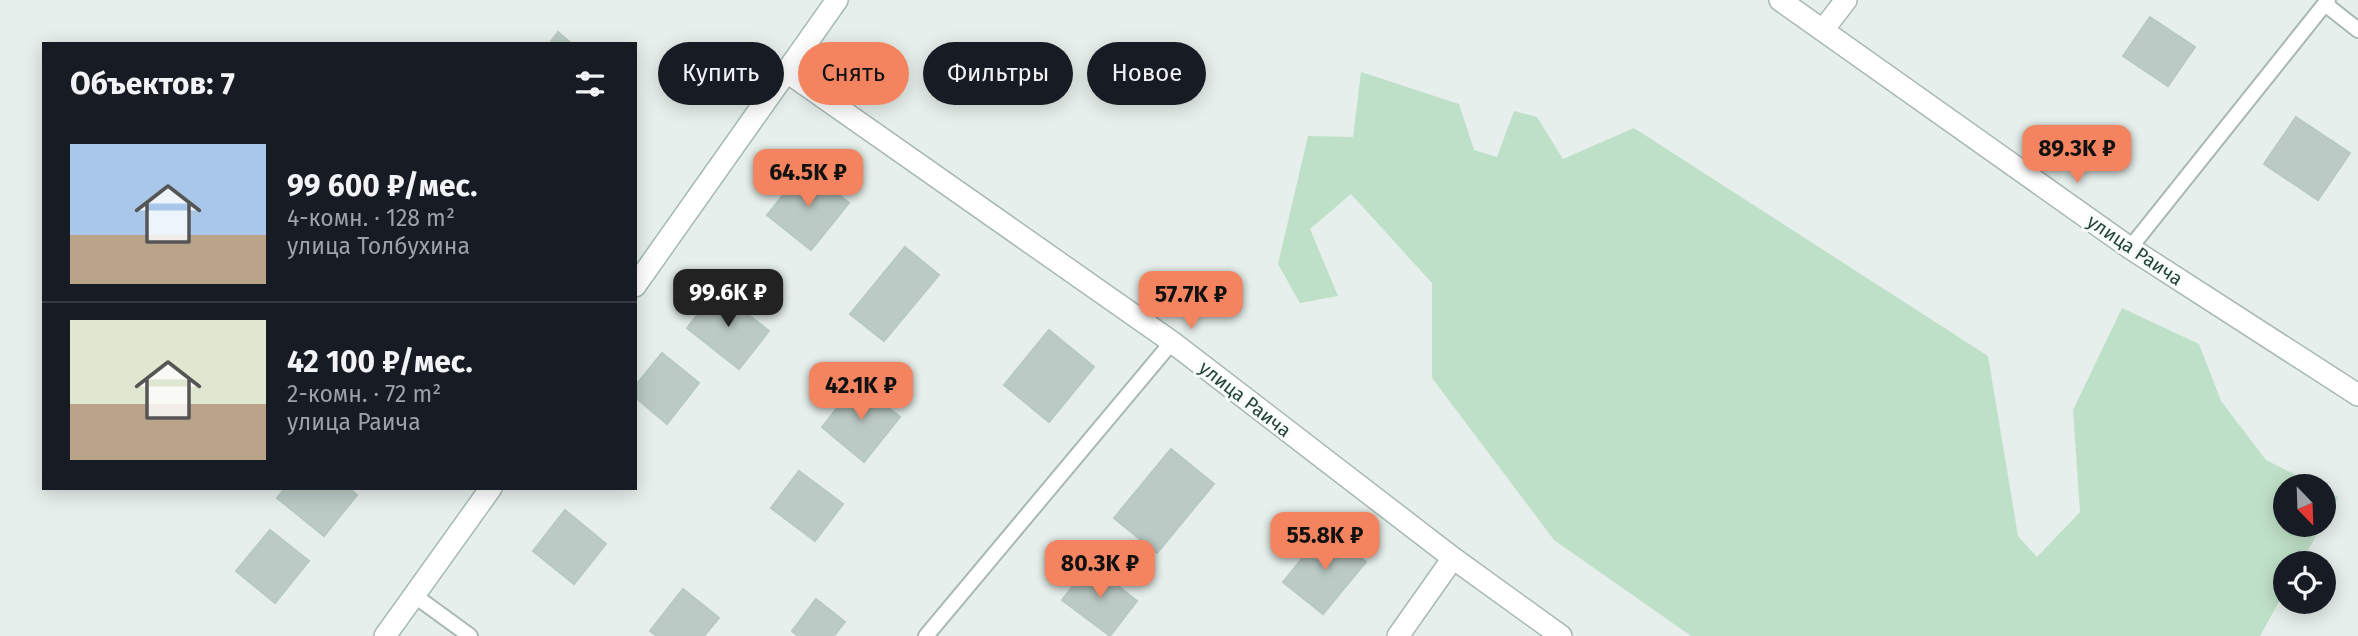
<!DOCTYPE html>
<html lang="ru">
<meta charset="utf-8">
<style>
body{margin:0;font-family:"Fira Sans",sans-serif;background:#20242c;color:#f1f3f6;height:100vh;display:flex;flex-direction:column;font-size:26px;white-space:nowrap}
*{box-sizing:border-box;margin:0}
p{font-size:23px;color:#9ea1a6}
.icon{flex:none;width:38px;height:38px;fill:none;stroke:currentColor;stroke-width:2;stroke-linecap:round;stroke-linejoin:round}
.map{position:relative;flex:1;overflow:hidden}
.details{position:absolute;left:42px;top:42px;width:595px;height:448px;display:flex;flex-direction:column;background:#171b24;border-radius:0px;box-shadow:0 4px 18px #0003}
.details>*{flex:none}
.banner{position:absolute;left:658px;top:42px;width:665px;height:63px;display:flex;gap:14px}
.needle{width:46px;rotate:157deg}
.controls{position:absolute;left:2273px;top:474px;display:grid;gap:14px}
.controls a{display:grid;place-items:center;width:63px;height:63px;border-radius:50%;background:#171b24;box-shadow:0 4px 18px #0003;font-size:35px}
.price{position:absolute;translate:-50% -60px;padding:0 16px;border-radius:14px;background:#f4845f;color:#111;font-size:23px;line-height:46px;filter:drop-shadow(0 2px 4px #0008)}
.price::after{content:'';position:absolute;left:50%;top:42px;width:21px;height:16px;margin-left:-10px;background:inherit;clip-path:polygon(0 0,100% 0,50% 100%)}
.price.on{background:#222;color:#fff}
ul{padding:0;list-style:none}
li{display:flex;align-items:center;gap:21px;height:175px;padding:0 28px}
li+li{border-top:2px solid #363941}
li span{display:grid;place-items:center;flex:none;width:196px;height:140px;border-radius:0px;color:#555}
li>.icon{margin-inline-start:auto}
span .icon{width:84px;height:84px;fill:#fffc;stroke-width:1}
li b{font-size:30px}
h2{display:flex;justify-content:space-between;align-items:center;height:84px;padding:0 28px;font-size:30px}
.chip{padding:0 24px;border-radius:32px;background:#171b24;box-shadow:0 4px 18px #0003;font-size:24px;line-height:63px}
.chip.on{background:#f4845f;color:#111}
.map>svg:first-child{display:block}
.green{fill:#bfe0c8}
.building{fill:#bbcac4;stroke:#b8c9c2;stroke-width:2}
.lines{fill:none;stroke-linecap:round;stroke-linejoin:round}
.lane-casing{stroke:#a8b8b2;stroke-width:18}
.street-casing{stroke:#a8b8b2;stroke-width:24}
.secondary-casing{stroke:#a4bbb3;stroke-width:24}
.lane{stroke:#fff;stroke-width:14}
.street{stroke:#fff;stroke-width:21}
.secondary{stroke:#fff;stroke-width:21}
.labels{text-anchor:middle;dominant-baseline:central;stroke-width:6;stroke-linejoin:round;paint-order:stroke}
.street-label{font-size:19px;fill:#24423a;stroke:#f7fbf9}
</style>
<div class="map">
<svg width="2358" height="636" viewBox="0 0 2358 636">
<rect width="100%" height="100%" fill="#e6efeb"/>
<!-- green -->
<path class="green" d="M1361,72L1459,104L1474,150L1497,157L1514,111L1537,117L1563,159L1634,128L1988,356L2018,536L2037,557L2080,512L2073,410L2122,308L2199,344L2221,401L2266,460L2318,486H2286V525H2322L2301,563L2286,564L2285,591L2260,636H1691L1554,540L1432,378V283L1351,194L1310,229L1338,296L1300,303L1278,264L1308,136L1353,137Z
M2324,490L2338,497L2324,522Z"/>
<!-- building -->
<path class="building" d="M2150,17L2195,47L2168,86L2123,56Z
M558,32L572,44H549Z
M2296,117L2350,153L2318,200L2264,164Z
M805,168L849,203L811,250L767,215Z
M905,247L939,275L884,341L850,314Z
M717,290L769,331L739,369L687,328Z
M1049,330L1094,367L1049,422L1004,385Z
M662,353L699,383L667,424L635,397V386Z
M857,383L900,417L864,462L822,427Z
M1171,449L1214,484L1157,553L1114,518Z
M799,471L843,504L815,541L771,508Z
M285,488H349L357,495L324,536L277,498Z
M565,510L606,544L574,584L533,551Z
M1326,529L1366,562L1323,614L1283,582Z
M270,530L309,561L275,603L236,571Z
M1090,564L1137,601L1110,636L1062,600Z
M683,589L719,618L704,636H657L650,631Z
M816,599L845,622L834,636H798L792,631Z"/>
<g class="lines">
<!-- lane casing -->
<g class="lane-casing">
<path id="lane" d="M2325,4L2358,30
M2130,248L2328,0
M415,596L470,636
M926,636L1172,342"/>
</g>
<!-- street casing -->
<g class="street-casing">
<path id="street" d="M1780,0L2130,248L2358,395
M1823,30L1846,0
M787,72L1172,342L1453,558L1561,636
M1398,636L1453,558"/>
</g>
<!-- secondary casing -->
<g class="secondary-casing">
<path id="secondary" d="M635,286L837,0
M385,636L491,488"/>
</g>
<!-- lane -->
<use href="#lane" class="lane"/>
<!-- street -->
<use href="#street" class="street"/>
<!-- secondary -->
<use href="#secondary" class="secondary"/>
</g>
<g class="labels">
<!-- street labels -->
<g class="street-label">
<text transform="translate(2135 250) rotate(34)">улица Раича</text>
<text transform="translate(1245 399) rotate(38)">улица Раича</text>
</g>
</g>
</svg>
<div class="controls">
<a><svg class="needle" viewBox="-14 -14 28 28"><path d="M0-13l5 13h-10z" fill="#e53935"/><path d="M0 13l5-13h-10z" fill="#9ea1a6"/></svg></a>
<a><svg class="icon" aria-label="locate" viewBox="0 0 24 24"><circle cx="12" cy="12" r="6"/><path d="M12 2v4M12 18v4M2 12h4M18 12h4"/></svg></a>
</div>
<b class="price" style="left:2077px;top:185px">89.3K ₽</b>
<b class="price" style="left:808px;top:209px">64.5K ₽</b>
<b class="price on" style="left:728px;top:329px">99.6K ₽</b>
<b class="price" style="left:1191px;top:331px">57.7K ₽</b>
<b class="price" style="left:861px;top:422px">42.1K ₽</b>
<b class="price" style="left:1325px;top:572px">55.8K ₽</b>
<b class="price" style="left:1100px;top:600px">80.3K ₽</b>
<div class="banner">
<a class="chip">Купить</a>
<a class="chip on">Снять</a>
<a class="chip">Фильтры</a>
<a class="chip">Новое</a>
</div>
<section class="details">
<h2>Объектов: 7<svg class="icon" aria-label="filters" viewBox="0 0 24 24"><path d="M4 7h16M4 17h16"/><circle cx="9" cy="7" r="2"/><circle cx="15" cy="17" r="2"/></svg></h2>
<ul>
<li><span style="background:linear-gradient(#a9c7e8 65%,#b9a48a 0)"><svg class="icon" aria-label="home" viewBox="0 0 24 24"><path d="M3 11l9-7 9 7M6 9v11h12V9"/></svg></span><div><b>99 600 ₽/мес.</b><p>4-комн. · 128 m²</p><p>улица Толбухина</p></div></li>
<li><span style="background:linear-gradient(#dfe7d0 60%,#b9a48a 0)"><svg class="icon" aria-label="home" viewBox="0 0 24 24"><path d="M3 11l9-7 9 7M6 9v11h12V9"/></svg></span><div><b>42 100 ₽/мес.</b><p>2-комн. · 72 m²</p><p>улица Раича</p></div></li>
</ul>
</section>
</div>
